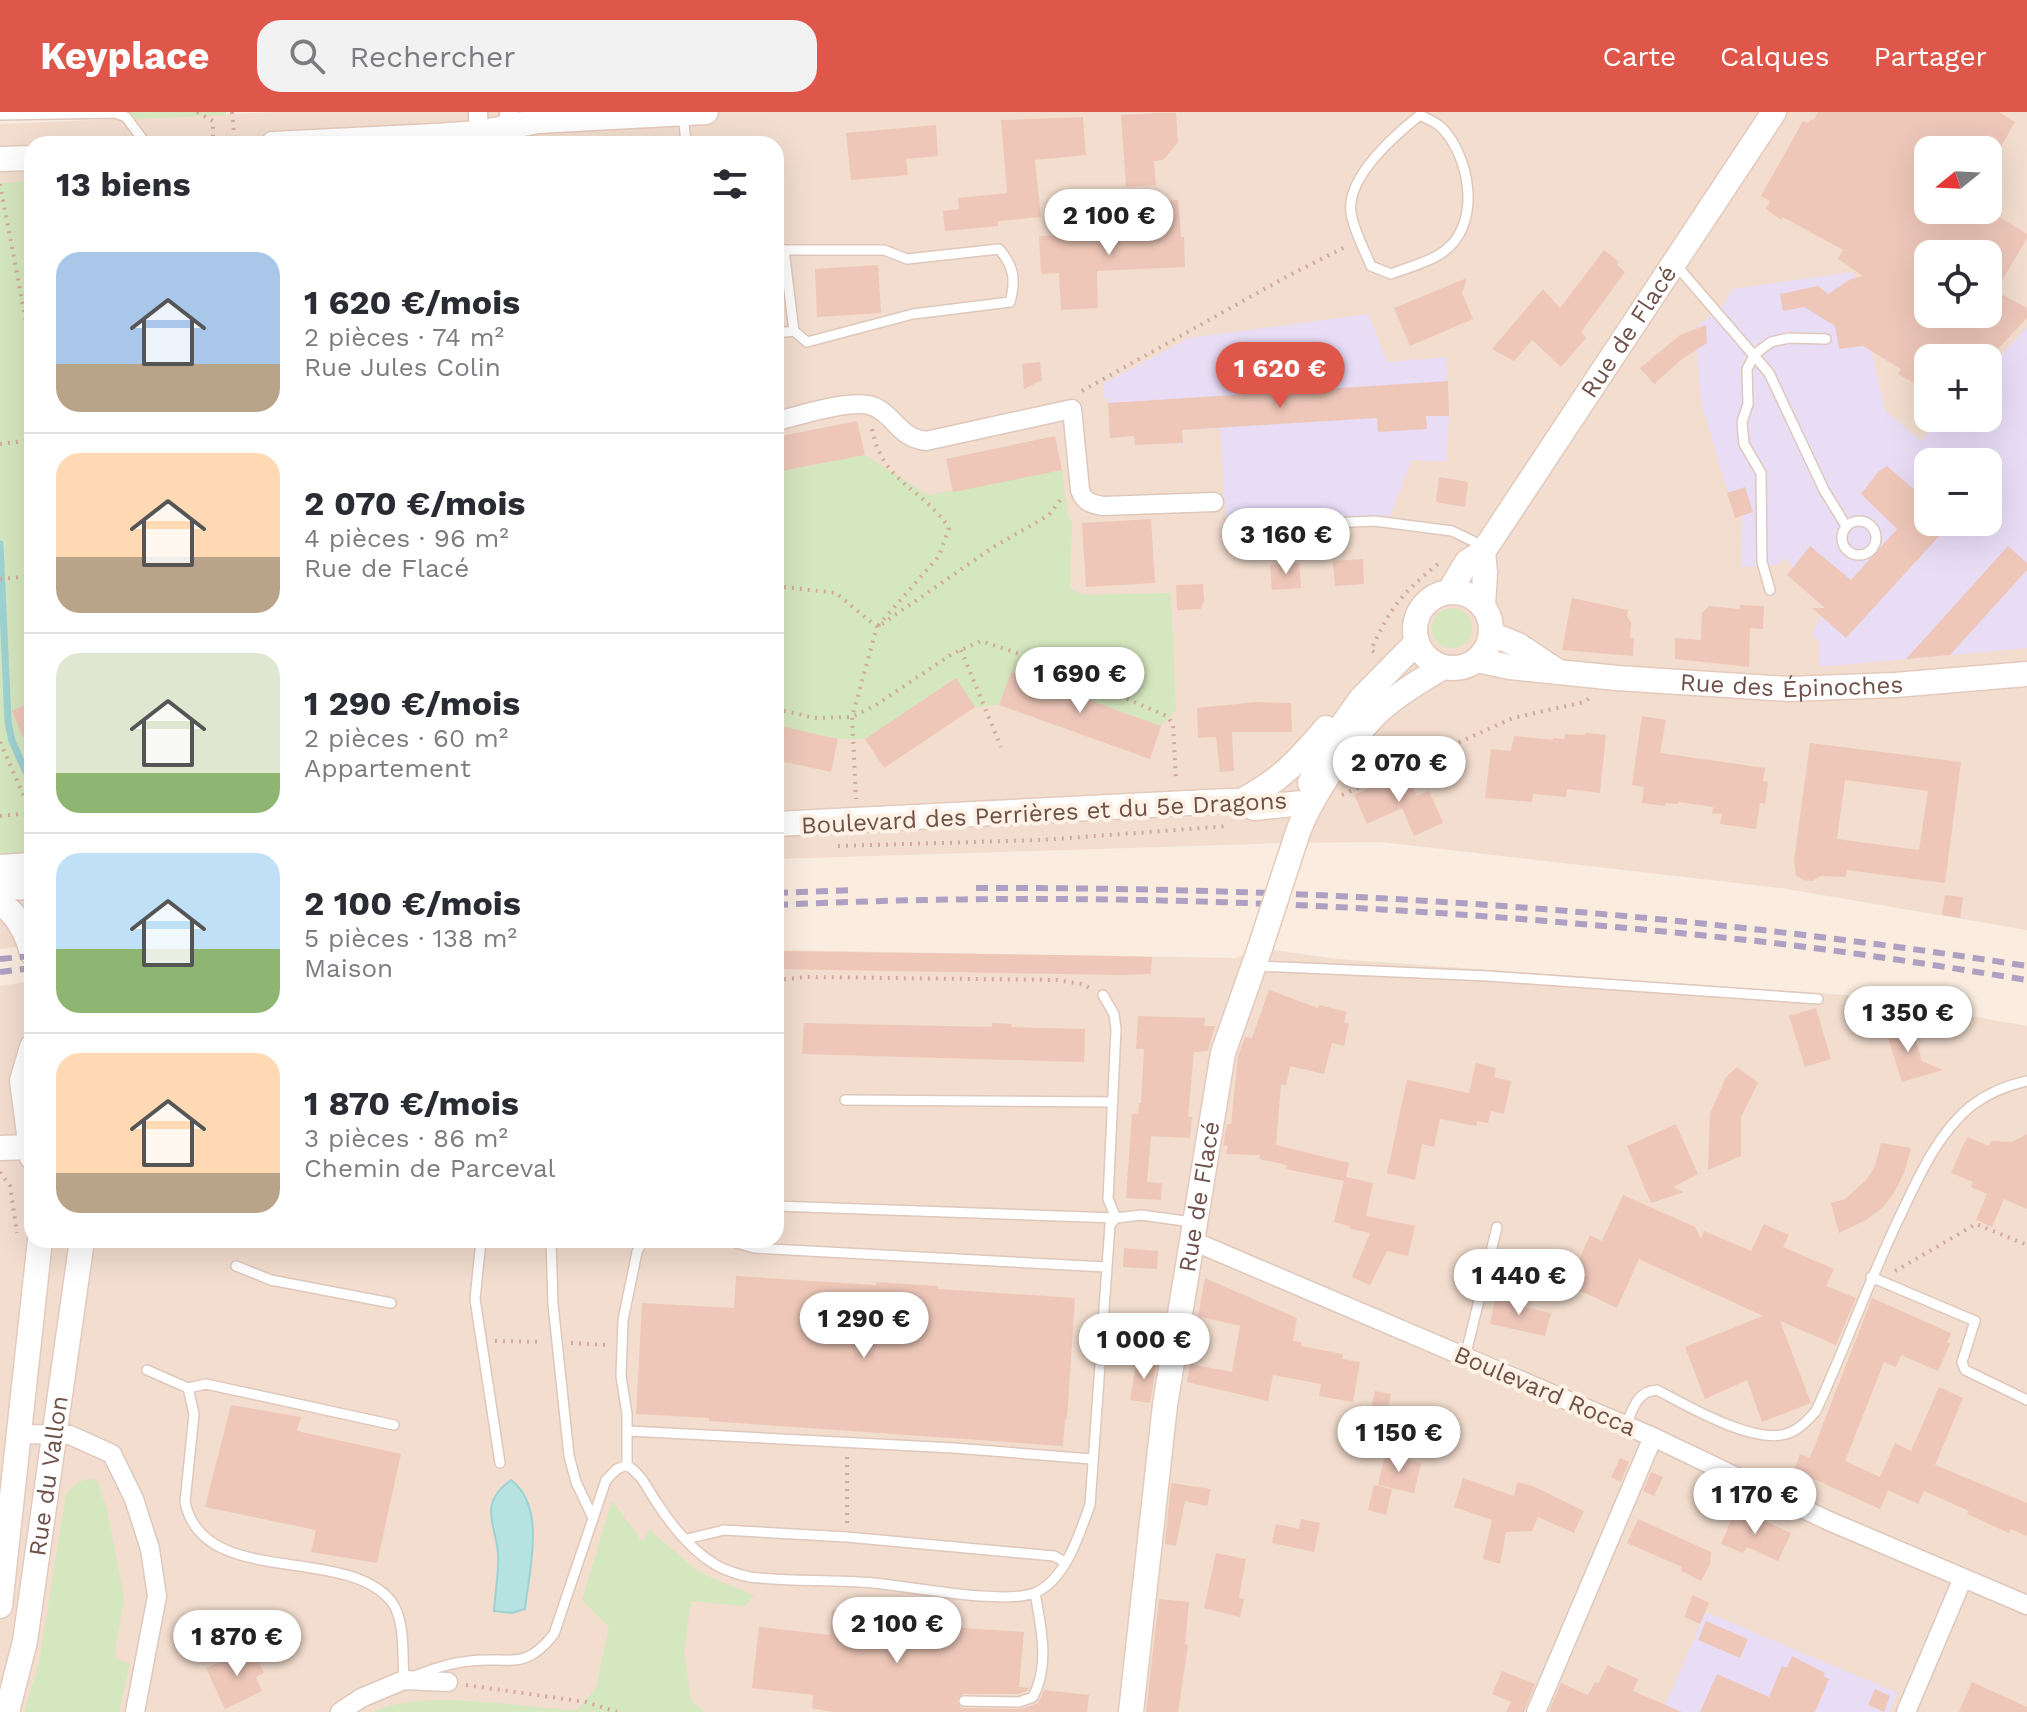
<!DOCTYPE html>
<html lang="fr">
<meta charset="utf-8">
<style>
body{margin:0;font-family:"Work Sans",sans-serif;background:#f2f2f3;color:#2b2b33;height:100vh;display:flex;flex-direction:column;font-size:30px;white-space:nowrap}
*{box-sizing:border-box;margin:0}
p{font-size:26px;color:#7c7c81}
.icon{flex:none;width:44px;height:44px;fill:none;stroke:currentColor;stroke-width:2;stroke-linecap:round;stroke-linejoin:round}
.map{position:relative;flex:1;overflow:hidden}
.side{position:absolute;left:24px;top:24px;width:760px;height:1112px;display:flex;flex-direction:column;background:#fff;border-radius:24px;box-shadow:0 8px 32px #0002}
.side>*{flex:none}
.needle{width:52px;rotate:252deg}
.fabs{position:absolute;left:1914px;top:24px;display:grid;gap:16px}
.fabs a{display:grid;place-items:center;width:88px;height:88px;border-radius:16px;background:#fff;box-shadow:0 8px 32px #0002;font-size:40px}
.price{position:absolute;translate:-50% -68px;padding:0 18px;border-radius:28px;background:#fff;color:#222;font-size:26px;line-height:52px;filter:drop-shadow(0 2px 4px #0008)}
.price::after{content:'';position:absolute;left:50%;top:48px;width:24px;height:18px;margin-left:-12px;background:inherit;clip-path:polygon(0 0,100% 0,50% 100%)}
.price.active{background:#df574a;color:#fff}
ul{padding:0;list-style:none}
li{display:flex;align-items:center;gap:24px;height:200px;padding:0 32px}
li+li{border-top:2px solid #e1e1e2}
li span{display:grid;place-items:center;flex:none;width:224px;height:160px;border-radius:24px;color:#555}
li>.icon{margin-inline-start:auto}
span .icon{width:96px;height:96px;fill:#fffc;stroke-width:1}
li b{font-size:34px}
h2{display:flex;justify-content:space-between;align-items:center;height:96px;padding:0 32px;font-size:34px}
header{display:flex;align-items:center;gap:48px;box-sizing:border-box;height:112px;padding:0 40px;background:#df574a;color:#fff}
header strong{font-size:38px}
nav{display:flex;gap:44px;margin-inline-start:auto;font-size:28px}
.search{width:560px;height:72px;background:#f2f2f3;display:flex;align-items:center;gap:20px;box-sizing:border-box;padding:0 28px;border-radius:24px;color:#7c7c81;font-size:30px}
.map>svg:first-child{display:block}
.residential{fill:#f2ddce;fill-rule:evenodd}
.education{fill:#e9ddf6;fill-rule:evenodd}
.green{fill:#d5e7bf}
.water{fill:#b6e2e2;stroke:#9dd2d3;stroke-width:2}
.lines{fill:none;stroke-linecap:round;stroke-linejoin:round}
.stream{stroke:#9dd2d3;stroke-width:7}
.building{fill:#eec7b9;fill-rule:evenodd}
.lane-casing{stroke:#dec8bc;stroke-width:12}
.street-casing{stroke:#dec8bc;stroke-width:21}
.secondary-casing{stroke:#e4cabd;stroke-width:27}
.path{stroke:#d2aa9d;stroke-width:4;stroke-dasharray:2 6;stroke-linecap:butt}
.lane{stroke:#fff;stroke-width:9}
.street{stroke:#fff;stroke-width:18}
.secondary{stroke:#fff;stroke-width:24}
.rail{stroke:#aea0c2;stroke-width:6;stroke-dasharray:12 8;stroke-linecap:butt}
.secondary-bridge-casing{stroke:#e4cabd;stroke-width:27;stroke-linecap:butt}
.secondary-bridge{stroke:#fff;stroke-width:24}
.labels{text-anchor:middle;dominant-baseline:central;stroke-width:8;stroke-linejoin:round;paint-order:stroke}
.street-label{font-size:24px;fill:#6f5149;stroke:#fef1e5}
</style>
<header>
<strong>Keyplace</strong>
<div class="search"><svg class="icon" aria-label="search" viewBox="0 0 24 24"><circle cx="10" cy="10" r="6"/><path d="M15 15l6 6"/></svg>Rechercher</div>
<nav><a>Carte</a><a>Calques</a><a>Partager</a></nav>
</header>
<div class="map">
<svg width="2027" height="1600" viewBox="0 0 2027 1600">
<rect width="100%" height="100%" fill="#faecdf"/>
<!-- residential -->
<path class="residential" d="M278,0H2027V818L1781,776L1381,730L1284,731L776,747V32H32V833L0,837V12ZM1928,38H1988V98H1928ZM1928,142H1988V202H1928ZM1928,246H1988V306H1928ZM1928,350H1988V410H1928Z
M1260,836L1337,847L1859,884L2027,914V1600H0V874L32,869V1128H776V838L1236,846Z"/>
<!-- education -->
<path class="education" d="M1853,160L1885,298L1921,329L1942,306H1988V257L2027,215V536L1819,555L1820,532L1812,522L1825,496L1787,463L1793,456L1787,446L1776,453L1741,455L1742,404L1735,405L1701,290L1695,217L1724,192L1732,177ZM1928,350H1988V410H1928Z
M1368,202L1387,250L1446,245L1449,304L1446,350L1412,348L1390,404L1226,409L1220,316L1182,318L1183,334H1180V331L1138,333L1135,336L1133,321L1110,326L1108,286L1104,287V271L1189,226Z
M1706,1500L1898,1581L1889,1600H1662Z"/>
<!-- green -->
<path class="green" d="M128,0H226V3L135,7Z
M32,69V753L0,755V71Z
M865,343L928,383L1062,358L1068,404L1072,409L1070,476L1083,483L1171,481L1176,598L1161,614L1011,560L999,593L975,595L955,566L865,627H838L776,613V360Z
M1432 516a20 20 0 1 1 40 0a20 20 0 1 1-40 0Z
M89,1367L97,1368L107,1397L124,1486L114,1546L130,1552L119,1600H24L39,1551L66,1382L78,1370Z
M612,1388L642,1430L650,1418L697,1459L754,1484L745,1494L691,1489L684,1540L691,1589L706,1600H373C422,1576 520,1596 577,1598L596,1576L609,1515L582,1488Z"/>
<!-- water -->
<path class="water" d="M511,1368C547,1395 529,1458 525,1497L512,1501L494,1499C495,1481 499,1461 498,1442C496,1411 477,1393 511,1368Z"/>
<g class="lines">
<!-- stream -->
<path class="stream" d="M0,432L8,610L12,629L32,673"/>
</g>
<!-- building -->
<path class="building" d="M1818,0H1999L2015,10L1999,38H1928V98H1988L2027,122V126L1996,179L2027,196V206L1989,246H1928V278L1898,262L1901,257L1863,234L1839,237L1835,214L1804,195L1783,199L1780,182L1818,174L1828,182L1851,167L1863,164L1838,147L1843,138L1783,105L1781,108L1766,97L1770,89L1761,84L1803,9L1808,11L1811,7L1813,9ZM1928,142H1988V202H1928Z
M1158,1H1176L1178,30L1163,48L1154,49L1156,73L1126,75L1121,3Z
M1083,5L1086,43L1035,48L1041,105L998,109V114L945,119L943,99L959,97L958,86L1007,81L1001,8Z
M936,13L938,44L906,47L908,63L851,68L846,21Z
M1178,88L1181,125H1184L1185,155L1097,159L1098,196L1061,198L1059,161L1041,162L1039,124L1095,122V128L1160,126L1157,89Z
M1604,138L1619,150L1617,153L1625,160L1581,220L1586,226L1561,255L1532,228L1514,249L1492,237L1543,177L1560,196Z
M878,153L881,201L817,205L815,157Z
M1467,166L1462,181L1473,207L1410,234L1394,196Z
M1706,213L1707,231L1682,247L1654,272L1640,256L1680,223Z
M1040,250L1042,268L1024,277L1022,252Z
M1448,269L1449,304H1426L1427,317L1378,320L1377,306L1182,318L1183,331L1135,333L1134,324L1110,326L1108,291Z
M857,309L865,343L776,360V325Z
M1055,324L1062,358L953,380L946,347Z
M1887,354L1915,378L1928,363V410H1952L1846,526L1812,496H1825L1787,463L1810,434L1851,468L1897,417L1861,382L1878,360Z
M1439,365L1468,370L1465,395L1436,390Z
M1745,375L1753,400L1735,406L1727,381Z
M1151,407L1155,471L1086,475L1082,411Z
M2008,434L2027,451V458L1950,543L1906,547Z
M1363,447L1364,472L1335,474L1333,449Z
M1299,451L1301,476L1272,478L1270,453Z
M1203,472L1204,488L1201,497L1177,498L1176,473Z
M1572,486L1628,498L1627,505L1631,510L1630,526H1634L1633,544L1562,538Z
M1740,493L1764,494L1763,517L1750,516L1749,555L1675,547V526L1701,528L1702,501L1709,494L1740,497Z
M1011,560L1161,614L1150,647L999,593Z
M956,566L975,595L884,656L865,627Z
M32,590V646L12,599Z
M1257,590L1291,591L1292,620H1232L1234,659L1220,660L1216,625L1198,626L1197,596Z
M1642,604L1666,608L1660,641L1765,656L1763,669L1768,670L1765,692L1760,691L1756,717L1720,712L1722,702L1712,701L1713,695L1679,690L1678,692L1666,691L1665,694L1642,691L1644,675L1632,673Z
M776,613L838,627L831,660L776,648Z
M1585,621L1606,623L1600,681L1567,677L1566,685L1533,682L1532,690L1485,686L1491,637L1511,639L1514,624L1553,628V626L1564,627L1565,622L1585,623Z
M1810,631L1961,650L1945,771L1847,758L1845,765L1821,764L1812,769L1803,768L1796,763L1794,749ZM1845,668L1928,679L1919,738L1837,727Z
M1405,660L1417,684L1429,679L1443,711L1414,724L1402,696L1367,712L1354,683Z
M1945,783L1963,785L1960,806L1942,803Z
M776,839L1115,844L1152,845L1151,862L1122,863L776,857Z
M1269,878L1318,896L1319,893L1347,900L1344,910L1349,912L1344,934L1332,931L1324,962L1290,954L1286,973H1281L1276,1033L1349,1051L1346,1065L1373,1071L1366,1104L1415,1114L1408,1144L1387,1139L1370,1173L1352,1165L1370,1121L1351,1117L1349,1114L1334,1110L1344,1069L1286,1057L1287,1053L1259,1047L1260,1043L1226,1042L1228,1034H1223L1224,1028L1227,1012H1231L1238,944L1245,925L1252,926Z
M1816,896L1831,947L1805,955L1789,904Z
M1138,904L1205,906L1204,914H1215L1208,939L1194,940L1188,1005H1192L1190,1026L1151,1024L1147,1070L1162,1071L1161,1088L1126,1086L1132,1002H1138L1139,991H1141L1144,937H1136Z
M804,911L992,915V911L1012,912L1011,915L1085,917L1084,950L802,942Z
M1911,912L1922,949L1943,958L1902,970L1886,920Z
M1476,951L1496,956L1494,965L1511,969L1504,1002L1491,999L1488,1011L1477,1009L1476,1014L1440,1007L1434,1035L1422,1032L1415,1068L1387,1061L1407,968L1469,981Z
M1737,955L1758,971L1741,1005V1044L1708,1058L1710,1002L1726,965Z
M1676,1012L1698,1062L1673,1075L1684,1080L1651,1091L1627,1034Z
M2027,1022V1097L2004,1087L1992,1115L1976,1108L1987,1082L1971,1075L1973,1070L1951,1061L1967,1025L1989,1034L1991,1029L2012,1030Z
M1881,1031L1911,1036L1904,1061L1894,1081L1882,1096L1866,1108L1839,1121L1831,1091L1845,1087L1867,1067L1875,1054Z
M1623,1083L1695,1115L1701,1127L1704,1119L1751,1139L1764,1112L1789,1123L1783,1135L1834,1157L1826,1174L1856,1186L1836,1233L1780,1209L1811,1291L1762,1310L1747,1268L1705,1287L1685,1235L1763,1204L1639,1147L1617,1196L1568,1173L1590,1123L1602,1129Z
M1124,1136L1158,1139L1157,1157L1123,1155Z
M736,1164L876,1173V1170L938,1174V1177L1075,1186L1067,1308L1065,1307L1063,1334L709,1309V1306L636,1302L642,1191L734,1196Z
M1205,1166L1297,1206L1293,1229L1301,1230V1234L1343,1242L1342,1247L1360,1250L1353,1290L1319,1284L1321,1272L1273,1263L1268,1289L1187,1270L1190,1252L1232,1260L1240,1214L1198,1204Z
M1496,1184L1520,1189L1519,1194L1551,1201L1545,1224L1490,1212Z
M1872,1186L1951,1221L1947,1230L1950,1232L1938,1259L1901,1243L1896,1255L1884,1250L1845,1349L1880,1365L1895,1331L1911,1339L1939,1275L1963,1286L1935,1353L2027,1391V1424L2011,1417L2009,1421L1967,1402L1969,1399L1924,1379L1918,1392L1888,1378L1880,1397L1794,1358L1800,1342L1810,1346Z
M1137,1247L1157,1250L1150,1291L1130,1288Z
M1375,1279L1391,1282L1383,1323L1366,1320Z
M231,1293L301,1305L297,1319L401,1342L377,1451L311,1440L316,1418L205,1395Z
M1385,1342L1421,1351L1414,1381L1378,1373Z
M1620,1346L1629,1350L1621,1370L1611,1365Z
M1651,1360L1663,1365L1654,1384L1643,1379Z
M1463,1366L1514,1384L1517,1370L1533,1374L1584,1399L1574,1421L1538,1405L1532,1419L1506,1420L1500,1452L1483,1447L1492,1408L1454,1395Z
M1171,1371L1211,1377L1207,1394L1185,1389L1176,1434L1165,1432Z
M1374,1373L1392,1377L1386,1403L1368,1398Z
M1736,1396L1791,1421L1778,1449L1747,1435L1743,1441L1721,1432Z
M1301,1407L1320,1411L1314,1440L1272,1431L1276,1412L1299,1417Z
M1638,1407L1711,1440L1710,1452L1701,1469L1681,1459L1682,1455L1627,1431Z
M1216,1441L1246,1447L1239,1486L1244,1487L1240,1505L1204,1496Z
M1693,1483L1709,1491L1700,1512L1684,1505Z
M1159,1487L1189,1490L1185,1532L1188,1533L1178,1600H1146Z
M858,1489L920,1493L918,1513L1024,1520L1019,1575L1029,1576L1027,1579L1018,1582H963L957,1588L961,1596L1021,1597L1038,1591L1044,1578L1089,1583L1087,1600H832L812,1596L813,1583L752,1576L759,1515L830,1523L832,1498L858,1500Z
M1706,1509L1748,1527L1740,1546L1698,1528Z
M252,1536L264,1561L256,1565L262,1579L225,1597L206,1556Z
M1792,1544L1825,1561L1823,1564L1829,1567L1815,1600H1700L1717,1562L1769,1585L1782,1554L1787,1556Z
M1607,1553L1638,1567L1633,1579L1682,1600H1549L1561,1571L1588,1583L1595,1570L1599,1571Z
M1502,1559L1535,1572L1524,1600H1506L1511,1590L1492,1582Z
M1972,1570L2027,1595V1600H1959Z
M1875,1577L1890,1584L1884,1600L1868,1593Z"/>
<g class="lines">
<!-- lane casing -->
<g class="lane-casing">
<path id="lane" d="M683,1L686,32
M0,3L115,1L126,5L146,32
M1420,3C1427,7 1436,10 1442,16C1469,44 1481,107 1448,136C1434,149 1409,155 1391,162L1371,154C1364,137 1354,119 1351,101C1346,65 1395,23 1420,3Z
M776,133L784,138L794,219L776,221
M784,138H884L907,147L999,137C1014,154 1016,168 1010,190L913,202L807,230L794,219
M1676,153L1769,261L1824,378L1846,414
M1842 426a17 17 0 1 1 34 0a17 17 0 1 1-34 0Z
M1242,415L1375,409L1452,419L1485,435
M1770,478L1762,450L1761,361L1744,332L1742,310L1748,292L1747,257L1755,242L1771,230L1789,226L1826,227
M1256,854L1488,864L1818,887
M845,988L1113,990
M776,1094L1116,1106L1108,1087L1116,917L1114,902L1103,883
M481,1128L475,1187L500,1351
M551,1128L553,1192L569,1344L576,1370L593,1406
M736,1128L737,1131L754,1136L1106,1155
M236,1154L271,1168L391,1191
M1871,1165L1975,1209L1962,1250L1965,1258L2027,1288
M1465,1245L1497,1115
M147,1258L188,1276L194,1302L185,1390C203,1477 344,1432 391,1489C406,1508 402,1545 404,1568C425,1560 447,1551 470,1549C510,1544 524,1560 554,1522L606,1368L617,1357L627,1353C644,1365 646,1375 657,1391C672,1414 692,1439 716,1453C725,1458 740,1463 750,1465C791,1470 832,1467 873,1471C909,1474 1007,1494 1037,1480C1067,1465 1079,1422 1090,1393L1110,1113L1116,1106L1141,1103L1192,1110
M188,1276L206,1272L394,1313
M1626,1313C1633,1297 1637,1279 1657,1278C1688,1294 1752,1332 1786,1322C1799,1318 1807,1309 1816,1299C1846,1234 1870,1166 1901,1102C1919,1064 1938,1021 1971,994C1987,982 2008,973 2027,969
M628,1319L954,1336L1092,1347
M627,1353V1302L621,1264L623,1208L637,1140L643,1128
M687,1427L724,1418L847,1425L1054,1444L1065,1450
M964,1589L1019,1590L1033,1585C1050,1553 1041,1515 1035,1481"/>
</g>
<!-- street casing -->
<g class="street-casing">
<path id="street" d="M478,0L479,32
M509,0L510,32
M776,309C800,304 853,285 875,295C896,305 898,325 926,329L1072,297L1080,378C1084,390 1091,392 1103,394L1214,390
M1193,1129L1653,1325L1829,1409L2027,1493
M20,1322L70,1323L112,1342L134,1387L150,1437L157,1484L135,1600
M340,1600L361,1586L404,1568L448,1570
M1536,1600L1653,1325
M1906,1600L1963,1466"/>
</g>
<!-- secondary casing -->
<g class="secondary-casing">
<g id="secondary">
<path d="M273,32L435,24L479,21L538,9L706,0"/>
<path d="M0,47L32,46"/>
<path id="s1" d="M1449,480L1467,450L1483,440L1774,0"/>
<circle cx="1453" cy="518" r="38"/>
<path d="M1483,494L1485,461L1483,440"/>
<path d="M1491,522L1518,533L1554,557"/>
<path id="s2" d="M1477,548L1510,555L1617,566L1789,577L1895,573L2027,562"/>
<path d="M1310,671L1327,635L1361,587L1417,530"/>
<path d="M1241,689C1281,668 1297,650 1326,616"/>
<path d="M776,712L1227,689H1241L1254,696L1312,690"/>
<path d="M1295,729C1306,691 1345,635 1372,606C1392,585 1419,570 1443,555"/>
<path d="M0,755L32,753"/>
<path d="M0,776L32,775"/>
<path d="M0,792C16,799 28,824 32,841"/>
<path d="M32,935L22,969L32,1045"/>
<path d="M0,1036L32,1035"/>
<path d="M0,1494L40,1128"/>
<path id="s3" d="M7,1600L25,1529L82,1128"/>
<path id="s4" d="M1131,1600L1165,1293L1223,941L1260,836"/>
</g>
</g>
<!-- path -->
<path class="path" d="M197,0L213,9V32
M232,0L235,32
M0,72L32,241
M1082,279L1286,165L1347,134
M872,317C882,371 923,376 949,416L939,444L877,515
M0,332L32,328
M0,467L32,464
M776,474L836,481L877,515L852,605L856,687
M882,512L992,436L1049,403L1061,387
M961,538L1001,635
M1374,540L1371,538C1390,496 1402,481 1438,452
M776,597L815,606L852,605L876,593L952,542L981,529L1023,543L1167,604L1173,612L1176,669
M0,630L32,702
M1342,683L1513,606L1584,590L1590,586
M0,704L32,701
M838,734L1042,728L1229,714
M776,868L807,865L1056,868L1082,872L1092,877
M0,1060L10,1074L17,1121
M1895,1159L1976,1112L2027,1133
M495,1229L543,1230
M571,1231L606,1233
M847,1411V1344
M466,1573L586,1590L617,1600"/>
<!-- lane -->
<use href="#lane" class="lane"/>
<!-- street -->
<use href="#street" class="street"/>
<!-- secondary -->
<use href="#secondary" class="secondary"/>
<!-- rail -->
<path class="rail" d="M976,776C1328,775 1679,799 2027,854
M776,781L852,778
M776,793C1106,777 1437,794 1765,830C1852,840 1940,854 2027,868
M0,847L32,844
M0,860L32,856"/>
<!-- secondary-bridge casing -->
<g class="secondary-bridge-casing">
<path id="secondary-bridge" d="M1260,836L1295,729"/>
</g>
<!-- secondary-bridge -->
<use href="#secondary-bridge" class="secondary-bridge"/>
</g>
<g class="labels">
<!-- street labels -->
<g class="street-label">
<text stroke="none"><textPath href="#s1" startOffset="318">Rue de Flacé</textPath></text>
<text stroke="none"><textPath href="#s2" startOffset="316">Rue des Épinoches</textPath></text>
<text transform="translate(1044 701) rotate(-3)">Boulevard des Perrières et du 5e Dragons</text>
<text stroke="none"><textPath href="#s4" startOffset="520">Rue de Flacé</textPath></text>
<text transform="translate(1545 1279) rotate(23)">Boulevard Rocca</text>
<text stroke="none"><textPath href="#s3" startOffset="240">Rue du Vallon</textPath></text>
</g>
</g>
</svg>
<div class="fabs">
<a><svg class="needle" viewBox="-14 -14 28 28"><path d="M0-13l5 13h-10z" fill="#e53935"/><path d="M0 13l5-13h-10z" fill="#7c7c81"/></svg></a>
<a><svg class="icon" aria-label="locate" viewBox="0 0 24 24"><circle cx="12" cy="12" r="6"/><path d="M12 2v4M12 18v4M2 12h4M18 12h4"/></svg></a>
<a>+</a>
<a>−</a>
</div>
<b class="price" style="left:1109px;top:145px">2 100 €</b>
<b class="price active" style="left:1280px;top:298px">1 620 €</b>
<b class="price" style="left:1286px;top:464px">3 160 €</b>
<b class="price" style="left:1080px;top:603px">1 690 €</b>
<b class="price" style="left:1399px;top:692px">2 070 €</b>
<b class="price" style="left:1908px;top:942px">1 350 €</b>
<b class="price" style="left:1519px;top:1205px">1 440 €</b>
<b class="price" style="left:864px;top:1248px">1 290 €</b>
<b class="price" style="left:1144px;top:1269px">1 000 €</b>
<b class="price" style="left:1399px;top:1362px">1 150 €</b>
<b class="price" style="left:1755px;top:1424px">1 170 €</b>
<b class="price" style="left:897px;top:1553px">2 100 €</b>
<b class="price" style="left:237px;top:1566px">1 870 €</b>
<section class="side">
<h2>13 biens<svg class="icon" aria-label="filters" viewBox="0 0 24 24"><path d="M4 7h16M4 17h16"/><circle cx="9" cy="7" r="2"/><circle cx="15" cy="17" r="2"/></svg></h2>
<ul>
<li><span style="background:linear-gradient(#a9c7e8 70%,#b9a48a 0)"><svg class="icon" aria-label="home" viewBox="0 0 24 24"><path d="M3 11l9-7 9 7M6 9v11h12V9"/></svg></span><div><b>1 620 €/mois</b><p>2 pièces · 74 m²</p><p>Rue Jules Colin</p></div></li>
<li><span style="background:linear-gradient(#ffd9b3 65%,#b9a48a 0)"><svg class="icon" aria-label="home" viewBox="0 0 24 24"><path d="M3 11l9-7 9 7M6 9v11h12V9"/></svg></span><div><b>2 070 €/mois</b><p>4 pièces · 96 m²</p><p>Rue de Flacé</p></div></li>
<li><span style="background:linear-gradient(#dfe7d0 75%,#8fb573 0)"><svg class="icon" aria-label="home" viewBox="0 0 24 24"><path d="M3 11l9-7 9 7M6 9v11h12V9"/></svg></span><div><b>1 290 €/mois</b><p>2 pièces · 60 m²</p><p>Appartement</p></div></li>
<li><span style="background:linear-gradient(#bfe0f5 60%,#8fb573 0)"><svg class="icon" aria-label="home" viewBox="0 0 24 24"><path d="M3 11l9-7 9 7M6 9v11h12V9"/></svg></span><div><b>2 100 €/mois</b><p>5 pièces · 138 m²</p><p>Maison</p></div></li>
<li><span style="background:linear-gradient(#ffd9b3 75%,#b9a48a 0)"><svg class="icon" aria-label="home" viewBox="0 0 24 24"><path d="M3 11l9-7 9 7M6 9v11h12V9"/></svg></span><div><b>1 870 €/mois</b><p>3 pièces · 86 m²</p><p>Chemin de Parceval</p></div></li>
</ul>
</section>
</div>
